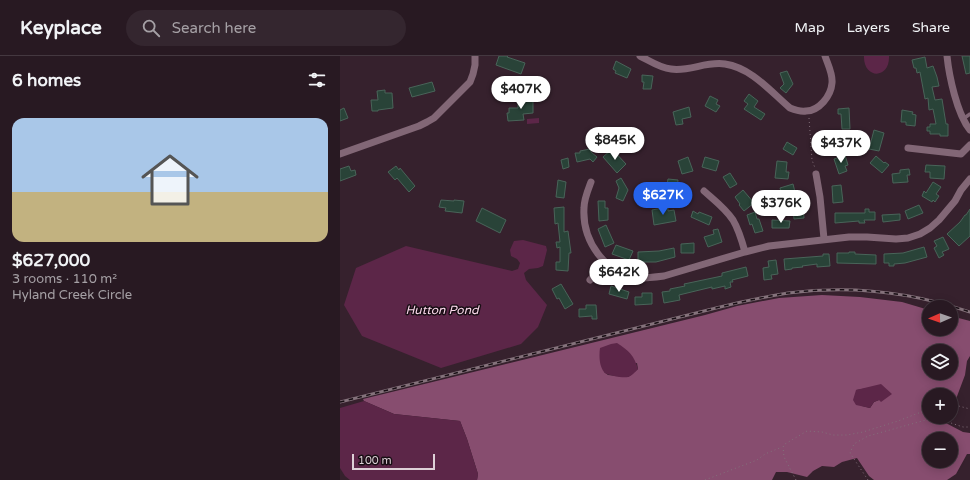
<!DOCTYPE html>
<meta charset="utf-8">
<style>
body{margin:0;font-family:"Varela Round",sans-serif;background:#34262f;color:#f1f3f6;height:100vh;display:flex;flex-direction:column;font-size:15px;white-space:nowrap}
*{box-sizing:border-box;margin:0}
p{font-size:13px;color:#a5a0a5}
.icon{flex:none;width:22px;height:22px;fill:none;stroke:currentColor;stroke-width:2;stroke-linecap:round;stroke-linejoin:round}
.map{position:relative;flex:1;overflow:hidden}
.panel{display:flex;flex-direction:column;background:#281922;width:340px}
.panel>*{flex:none}
.needle{width:26px;rotate:268deg}
.tools{position:absolute;left:582px;top:244px;display:grid;gap:8px}
.tools a{display:grid;place-items:center;width:36px;height:36px;border-radius:50%;background:#281922;box-shadow:0 2px 10px #0003,0 0 0 1px #443840;font-size:20px}
.scale{position:absolute;left:12px;bottom:10px;width:83px;box-sizing:border-box;padding-left:4px;border:2px solid #ded0d7;border-top:0;font-size:11px;line-height:14px;white-space:nowrap;color:#ded0d7;-webkit-text-stroke:3px #180e14;paint-order:stroke}
.price{position:absolute;translate:-50% -34px;padding:0 9px;border-radius:14px;background:#fff;color:#222;font-size:13px;line-height:26px;filter:drop-shadow(0 1px 2px #0008)}
.price::after{content:'';position:absolute;left:50%;top:24px;width:12px;height:9px;margin-left:-6px;background:inherit;clip-path:polygon(0 0,100% 0,50% 100%)}
.price.active{background:#2563eb;color:#fff}
ul{padding:0;list-style:none}
li{display:grid;align-content:center;gap:8px;height:212px;padding:0 12px}
li+li{border-top:1px solid #443840}
li span{display:grid;place-items:center;height:124px;border-radius:12px;color:#555}
li>.icon{margin-inline-start:auto}
span .icon{width:72px;height:72px;fill:#fffc;stroke-width:1}
li b{font-size:17px}
h2{display:flex;justify-content:space-between;align-items:center;height:48px;padding:0 12px;font-size:17px}
header{display:flex;align-items:center;gap:24px;box-sizing:border-box;height:56px;padding:0 20px;background:#281922;border-bottom:1px solid #443840}
header strong{font-size:19px}
nav{display:flex;gap:22px;margin-inline-start:auto;font-size:14px}
.search{width:280px;height:36px;background:#34262f;display:flex;align-items:center;gap:10px;box-sizing:border-box;padding:0 14px;border-radius:22px;color:#a5a0a5;font-size:15px}
main{display:flex;flex:1;min-height:0}
.map>svg:first-child{display:block}
.forest{fill:#874d6f;fill-rule:evenodd}
.water{fill:#5c2648}
.building{fill:#294338;stroke:#496459}
.lines{fill:none;stroke-linecap:round;stroke-linejoin:round}
.path{stroke:#83717b;stroke-width:1;stroke-dasharray:1 3;stroke-linecap:butt}
.service{stroke:#826776;stroke-width:3.5}
.minor{stroke:#826776;stroke-width:7}
.rail-casing{stroke:#84727b;stroke-width:3}
.rail{stroke:#180e14;stroke-width:1.5;stroke-dasharray:4.5;stroke-linecap:butt}
.labels{text-anchor:middle;dominant-baseline:central;stroke-width:3;stroke-linejoin:round;paint-order:stroke}
.water-label{font-size:12px;font-style:italic;fill:#fcd8ec;stroke:#180e14}
</style>
<header>
<strong>Keyplace</strong>
<div class="search"><svg class="icon" aria-label="search" viewBox="0 0 24 24"><circle cx="10" cy="10" r="6"/><path d="M15 15l6 6"/></svg>Search here</div>
<nav><a>Map</a><a>Layers</a><a>Share</a></nav>
</header>
<main>
<section class="panel">
<h2>6 homes<svg class="icon" aria-label="filters" viewBox="0 0 24 24"><path d="M4 7h16M4 17h16"/><circle cx="9" cy="7" r="2"/><circle cx="15" cy="17" r="2"/></svg></h2>
<ul>
<li><span style="background:linear-gradient(#a9c7e8 60%,#c2b280 0)"><svg class="icon" aria-label="home" viewBox="0 0 24 24"><path d="M3 11l9-7 9 7M6 9v11h12V9"/></svg></span><div><b>$627,000</b><p>3 rooms · 110 m²</p><p>Hyland Creek Circle</p></div></li>
</ul>
</section>
<div class="map">
<svg width="630" height="424" viewBox="0 0 630 424">
<rect width="100%" height="100%" fill="#36212d"/>
<!-- forest -->
<path class="forest" d="M482,239L520,241L562,246L589,254V273H611V260L630,265V300L627,305L625,319L616,343L611,345V339H589V358L586,363L602,365L623,376L630,377V398H627L616,418L607,424H534L529,420L517,402L502,406L494,411L482,410L473,415L467,421L447,416H436L432,424H137L138,418L127,383L120,365L54,358L24,345L23,343L365,259L397,250L439,242ZM589,295H611V317H589ZM297,307L298,313L288,321L268,319L264,316ZM528,332L539,344L534,346L530,352L522,350L516,334ZM589,383H611V405H589Z"/>
<!-- water -->
<path class="water" d="M524,0H549C550,24 523,23 524,0Z
M199,62V67L187,68V63Z
M183,184L206,190L207,194L203,210L198,212L189,213L184,217L186,224L207,249L198,271L181,288L101,312L22,280L4,249L16,212L66,190L172,215L178,213L180,207L177,203L171,200L170,194L174,185Z
M277,287C289,295 294,299 298,313C295,316 292,320 288,321C284,322 267,320 264,316C259,310 259,299 260,292L271,288Z
M541,328L552,338L541,346L539,344L534,346L530,352L516,349L513,344L516,334Z
M24,345L54,358L120,365L127,383L138,418L137,424H10L5,420L0,412V352Z"/>
<!-- building -->
<path class="building" d="M159,0H168L167,1L185,7L181,18L156,9Z
M622,0H630V17L626,18Z
M585,1L587,12L593,10L597,21L599,30L592,31L595,44L602,43L606,68H608V80H600V78H590V75H587V71H590V68H596L593,53L589,54L588,42L585,43L580,16L577,17L576,12H574L572,4Z
M276,5L291,13L287,22L275,17L276,15L273,13Z
M447,15L453,28L446,37L440,32L444,28L440,17Z
M302,19L313,20L311,33H303L304,26H302Z
M92,26L95,35L72,41L69,32Z
M45,34V37H52L53,52L38,54V55H32L31,44H38L37,35Z
M409,38L418,45L414,51L425,58L421,64L404,53L408,48L404,45Z
M370,40L378,44L376,48L380,50L376,56L365,50Z
M178,44H193V57L183,58L184,64L168,65L167,57H169V52H178Z
M349,51L351,61L342,63L343,68L336,69L333,56Z
M4,52L8,62L0,65V54Z
M509,52L510,73H502L501,58H498V53Z
M562,54L573,56L572,58L576,59L575,70L566,69V66H561Z
M534,74L544,77L539,95L529,93Z
M483,84L496,89L492,98L479,93Z
M447,86L457,92L453,99L443,93Z
M250,93L251,96L257,101L253,106L250,103L237,106L235,97H240V95Z
M272,93L286,108L277,117L263,101Z
M505,99L508,109L505,110L507,115L499,118L494,103Z
M536,100L544,107L545,106L549,109L542,117L530,107Z
M348,101L353,115L342,118L338,105Z
M365,101L379,105L376,115L362,111Z
M228,102L229,111L223,113L221,104Z
M437,105L447,106L446,116H449L448,123L435,122Z
M586,109L605,110L604,123L590,122V116H585Z
M9,110L11,115L15,114L16,119L0,125V113Z
M56,110L59,114L60,112L75,130L69,136L57,122L55,124L48,116Z
M569,113L570,119H567L568,126L553,127L552,118L560,117V114Z
M390,117L397,128L390,132L383,121Z
M281,122L288,134L283,145L276,142L279,132L276,125Z
M328,123L338,124L336,143L325,142Z
M218,124L226,126L224,142L216,141Z
M593,126L601,131L596,138L599,140L595,146L593,144L592,146L582,140L584,135L586,137Z
M453,128L455,136L450,138L451,142L443,144L440,132Z
M501,129L503,146L493,147L492,130Z
M403,134L414,147L404,155L399,149L400,148L395,141Z
M101,144L114,145V144L124,145L122,157L105,155L106,152L99,151Z
M258,145H265V152H268V164L259,165Z
M579,149L583,157L568,163L565,155Z
M463,150L464,162L454,163L453,154H456V151Z
M224,151V176L228,175L231,197H229L228,215L216,214V206H220V191L217,192L216,186H220L218,167L215,168L214,152Z
M328,151V155L334,154L336,165L314,169L312,154Z
M142,152L166,164L160,177L136,165Z
M525,153H529V156H535V164H524L525,167H519V165L495,167V157H525Z
M630,153V180L619,190L607,178L620,166L625,159H626Z
M353,155L358,158L359,156L372,161L369,169L351,161Z
M415,156L417,163H419L423,175L415,177L412,168L410,169L407,159Z
M560,158V164L543,166L542,159Z
M432,164L450,165L449,172H432Z
M266,169L274,187L265,191L258,173Z
M378,173L382,186L368,191L364,181L374,178L373,174Z
M603,181L609,193L602,196L604,199L599,202L594,192L597,190L594,185Z
M354,187V197H341V188Z
M276,189L293,195L289,204L272,198Z
M584,191L587,201L565,207L554,208V210H549V207H544V198L563,197Z
M334,192L335,201L316,206H298V196L319,195Z
M509,196H515V198L536,199V208L497,207V197H509Z
M483,198H489L490,210L477,211V208L462,210L463,211L452,212V213L445,214L444,203L483,200Z
M436,204L438,218L431,219L432,223L424,224L423,212L429,211L428,205Z
M406,211L408,220L392,224L393,226H390L391,231L385,233V230L372,233V231L339,239L340,244L324,247L322,236L330,235V233L345,230L344,228L382,220V217Z
M221,228L233,248L225,253L219,242L217,243L212,233Z
M271,230L289,236L287,243L269,238Z
M302,237H312V248L295,249V241H302Z
M246,249H256L257,263H252V260L239,261V253H246Z"/>
<g class="lines">
<!-- path -->
<path class="path" d="M469,62L472,104L475,112
M611,348L630,353
M365,424L417,404L425,398L442,391
M456,424L444,401L443,391L445,388L467,375L482,376L493,379H507L523,376L558,365L589,353
M528,424L510,397L514,388L528,380L586,364L608,366L623,371H630"/>
<!-- service -->
<path class="service" d="M623,63L630,58"/>
<!-- minor -->
<path class="minor" d="M300,0C310,5 320,12 331,13C349,16 366,5 385,8C412,12 431,36 450,52C455,54 460,56 466,55C479,55 491,40 492,27C493,18 488,9 485,0
M607,0C609,20 617,58 630,74
M568,92L621,98L630,89
M0,98L79,70L87,66L94,62L130,26L133,18L135,9V0
M476,118L480,141L484,183
M251,126C248,134 244,143 244,152C242,185 265,218 299,222C307,222 316,221 324,220L405,196L429,190L509,181H527L556,183L568,182L580,178L590,172L599,164L615,145L621,134L630,123
M364,135C374,144 385,152 393,164C399,174 402,185 405,196
M250,224L266,207"/>
<!-- rail casing -->
<g class="rail-casing">
<path id="rail" d="M0,346L376,252C400,246 424,241 448,237C509,229 572,236 630,256"/>
</g>
<!-- rail -->
<use href="#rail" class="rail"/>
</g>
<g class="labels">
<!-- water labels -->
<g class="water-label">
<text x="102" y="254">Hutton Pond</text>
</g>
</g>
</svg>
<div class="tools">
<a><svg class="needle" viewBox="-14 -14 28 28"><path d="M0-13l5 13h-10z" fill="#e53935"/><path d="M0 13l5-13h-10z" fill="#a5a0a5"/></svg></a>
<a><svg class="icon" aria-label="layers" viewBox="0 0 24 24"><path d="M12 4l9 5-9 5-9-5zM3 14l9 5 9-5"/></svg></a>
<a>+</a>
<a>−</a>
</div>
<div class="scale">100 m</div>
<b class="price" style="left:181px;top:54px">$407K</b>
<b class="price" style="left:275px;top:105px">$845K</b>
<b class="price" style="left:501px;top:108px">$437K</b>
<b class="price active" style="left:323px;top:160px">$627K</b>
<b class="price" style="left:441px;top:168px">$376K</b>
<b class="price" style="left:279px;top:237px">$642K</b>
</div>
</main>
